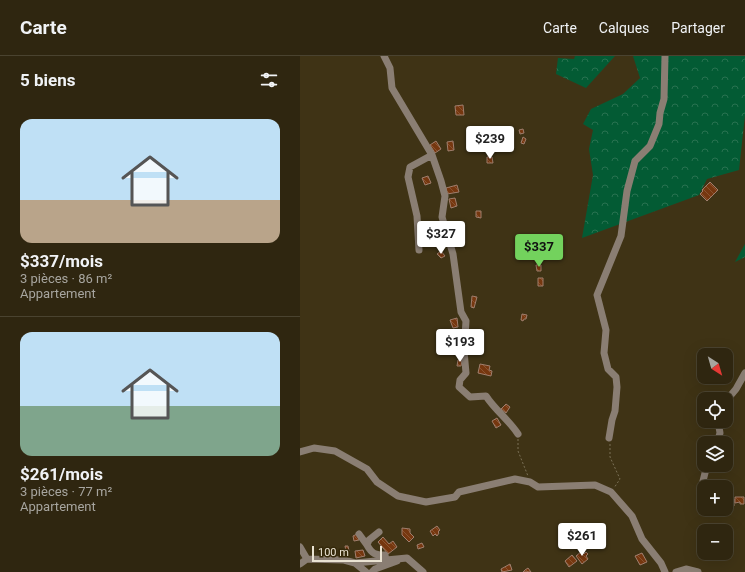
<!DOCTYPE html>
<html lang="fr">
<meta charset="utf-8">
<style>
body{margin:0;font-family:Roboto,sans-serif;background:#372e19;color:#f1f3f6;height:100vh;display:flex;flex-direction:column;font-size:15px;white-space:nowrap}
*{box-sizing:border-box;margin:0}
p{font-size:13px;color:#a7a59f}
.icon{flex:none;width:22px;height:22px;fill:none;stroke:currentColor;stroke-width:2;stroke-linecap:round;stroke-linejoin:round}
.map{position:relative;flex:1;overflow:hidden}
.details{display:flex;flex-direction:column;background:#2f2610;width:300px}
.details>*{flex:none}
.needle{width:26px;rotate:143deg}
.buttons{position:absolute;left:397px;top:292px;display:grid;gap:8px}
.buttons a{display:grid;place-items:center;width:36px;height:36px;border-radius:8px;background:#2f2610;box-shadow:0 4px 16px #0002,0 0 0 1px #4a4330;font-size:20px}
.scale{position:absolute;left:12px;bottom:10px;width:70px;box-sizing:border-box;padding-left:4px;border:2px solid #eae3d2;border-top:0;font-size:11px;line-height:14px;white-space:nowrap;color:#eae3d2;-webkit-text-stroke:3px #35290a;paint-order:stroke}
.price{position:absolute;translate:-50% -34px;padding:0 9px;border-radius:4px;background:#fff;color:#222;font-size:13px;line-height:26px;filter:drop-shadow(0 1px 2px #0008)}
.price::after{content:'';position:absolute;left:50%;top:24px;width:12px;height:9px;margin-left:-6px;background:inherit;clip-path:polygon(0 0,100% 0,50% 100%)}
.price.active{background:#73d25d;color:#111}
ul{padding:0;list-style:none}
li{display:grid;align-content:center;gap:8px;height:212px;padding:0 20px}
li+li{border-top:1px solid #4a4330}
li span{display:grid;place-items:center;height:124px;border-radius:12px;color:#555}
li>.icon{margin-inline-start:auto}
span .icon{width:72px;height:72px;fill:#fffc;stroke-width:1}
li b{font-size:17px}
h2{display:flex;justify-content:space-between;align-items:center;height:48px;padding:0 20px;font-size:17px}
header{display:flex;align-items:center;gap:24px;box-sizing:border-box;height:56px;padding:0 20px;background:#2f2610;border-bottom:1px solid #4a4330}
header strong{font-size:19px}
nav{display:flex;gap:22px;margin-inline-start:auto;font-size:14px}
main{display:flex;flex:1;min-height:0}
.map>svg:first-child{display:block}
.forest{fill:url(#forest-crowns)}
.building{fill:url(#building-back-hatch);stroke:#9f7e6d}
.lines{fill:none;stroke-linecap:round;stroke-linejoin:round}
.path{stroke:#7a7056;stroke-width:1;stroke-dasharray:2 2;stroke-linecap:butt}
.minor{stroke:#8a7e73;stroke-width:7}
</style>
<header>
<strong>Carte</strong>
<nav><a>Carte</a><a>Calques</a><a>Partager</a></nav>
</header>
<main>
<section class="details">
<h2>5 biens<svg class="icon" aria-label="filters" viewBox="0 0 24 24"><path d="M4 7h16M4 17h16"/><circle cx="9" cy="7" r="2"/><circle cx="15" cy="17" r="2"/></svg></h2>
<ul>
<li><span style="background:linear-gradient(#bfe0f5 65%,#b9a48a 0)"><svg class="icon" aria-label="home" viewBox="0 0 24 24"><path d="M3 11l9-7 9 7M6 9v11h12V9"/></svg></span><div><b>$337/mois</b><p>3 pièces · 86 m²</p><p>Appartement</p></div></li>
<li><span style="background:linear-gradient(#bfe0f5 60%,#7fa58c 0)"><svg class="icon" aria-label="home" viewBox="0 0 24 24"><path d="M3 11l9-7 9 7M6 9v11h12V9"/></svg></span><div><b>$261/mois</b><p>3 pièces · 77 m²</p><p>Appartement</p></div></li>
</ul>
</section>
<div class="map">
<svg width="445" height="516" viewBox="0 0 445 516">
<defs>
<pattern id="forest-crowns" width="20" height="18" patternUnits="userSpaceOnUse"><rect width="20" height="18" fill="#035b34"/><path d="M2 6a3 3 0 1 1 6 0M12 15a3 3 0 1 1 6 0" fill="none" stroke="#287250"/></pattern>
<pattern id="building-back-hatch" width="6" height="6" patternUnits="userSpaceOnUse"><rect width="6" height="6" fill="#76370f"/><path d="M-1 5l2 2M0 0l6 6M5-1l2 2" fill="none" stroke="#8a5431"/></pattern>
</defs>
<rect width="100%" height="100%" fill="#3f3315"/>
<!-- forest -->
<path class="forest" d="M275,0H315L286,32L256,18L258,2L274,3Z
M333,0H445V59L439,114L407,123L399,139L282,182L293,119L289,93L293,74L283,68L291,53L323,38L340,22Z
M445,188V201L435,206Z"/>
<!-- building -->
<path class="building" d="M163,49L164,59H156L155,50Z
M223,73L224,77L220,78L219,74Z
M223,81L226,83L224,88L221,87Z
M136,85L141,93L135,97L130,89Z
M153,85L154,94L148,95L147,86Z
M187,101H192L193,107H187Z
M128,120L131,127L125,129L122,122Z
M410,126L418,134L407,145L400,138L403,135L402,134Z
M157,129L159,136L147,138L146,132Z
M155,142L157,150L151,152L149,143Z
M176,155H181V162L176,161Z
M141,171L144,178L140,180L137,173Z
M144,185L145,191L141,192L139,186Z
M141,195L145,200L141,202L137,198Z
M236,209H241V215H237Z
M238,222H243V230H238Z
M172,240L177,241L174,252L171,251Z
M222,258L227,259L226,263H224L223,265L221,264Z
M157,262L158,271L153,272L150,264Z
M158,304H162L161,310H157Z
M180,308L190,310L189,314L192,315L191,320L178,317Z
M206,348L210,351L206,357L201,353Z
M197,362L201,369L196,372L192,365Z
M435,441H444V448H440V446L435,447Z
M426,443H434V450L426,449Z
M412,453H418L419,455L415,458Z
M137,470L140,474L138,476L139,477L137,480L135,478L133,480L130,475Z
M102,472L110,473V477L114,481L109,486L102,479Z
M57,478L59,484L54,485L53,480Z
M83,481L89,488L93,485L97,491L88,498L78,486Z
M122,487L124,491L118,493L117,489Z
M45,490H48L49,495H46Z
M63,494L65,500L56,502L55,495Z
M282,495L284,498L286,496L288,498L286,500L288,503L282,508L276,500Z
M342,497L347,506L340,509L335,500Z
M272,499L277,505L269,511L265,505Z
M210,508L212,514L202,516L201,513Z
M228,512L231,516H223L225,514Z"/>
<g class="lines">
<!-- path -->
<path class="path" d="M218,383V395L228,420
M310,388V401L320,423L314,432"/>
<!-- minor -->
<path class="minor" d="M84,0L90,12L92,32L132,99L141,125L145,140L142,161L153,198L161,256L166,265L164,295L166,317L160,324L159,331L170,341L186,340C195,354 209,364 218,378
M119,194L117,160L108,121L110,111L132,99
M426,345L436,333L445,317
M309,382L312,364L315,355L317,331L316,321L308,313L304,297L306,274L297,239L321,180L327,135L335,105L350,90L359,68L360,57L364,43L365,0
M417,387L420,377L418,365
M0,396L14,392L35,395L67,413L77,426L98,440L126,446L155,441L159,436L215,423L230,426L238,431L295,429L311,436L332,460L342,483L361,507L365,516
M402,429L407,409
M79,476L69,484L67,489C72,498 75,499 85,499L86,504
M59,478L67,489
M0,491L7,503
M55,507L66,516
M0,508L7,503L44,504L55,507L107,502L123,516
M72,516L75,513L97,505
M376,516L386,513L398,516"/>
</g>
</svg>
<div class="buttons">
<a><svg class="needle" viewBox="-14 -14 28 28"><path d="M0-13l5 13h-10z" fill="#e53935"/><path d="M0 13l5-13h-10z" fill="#a7a59f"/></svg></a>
<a><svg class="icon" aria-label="locate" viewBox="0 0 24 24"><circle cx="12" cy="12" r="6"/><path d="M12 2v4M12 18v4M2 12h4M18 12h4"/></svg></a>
<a><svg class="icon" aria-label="layers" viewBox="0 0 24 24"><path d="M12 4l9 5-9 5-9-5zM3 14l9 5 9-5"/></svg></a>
<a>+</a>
<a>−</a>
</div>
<div class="scale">100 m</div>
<b class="price" style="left:190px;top:104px">$239</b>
<b class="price" style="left:141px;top:199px">$327</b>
<b class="price active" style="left:239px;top:212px">$337</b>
<b class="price" style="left:160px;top:307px">$193</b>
<b class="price" style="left:282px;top:501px">$261</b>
</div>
</main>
